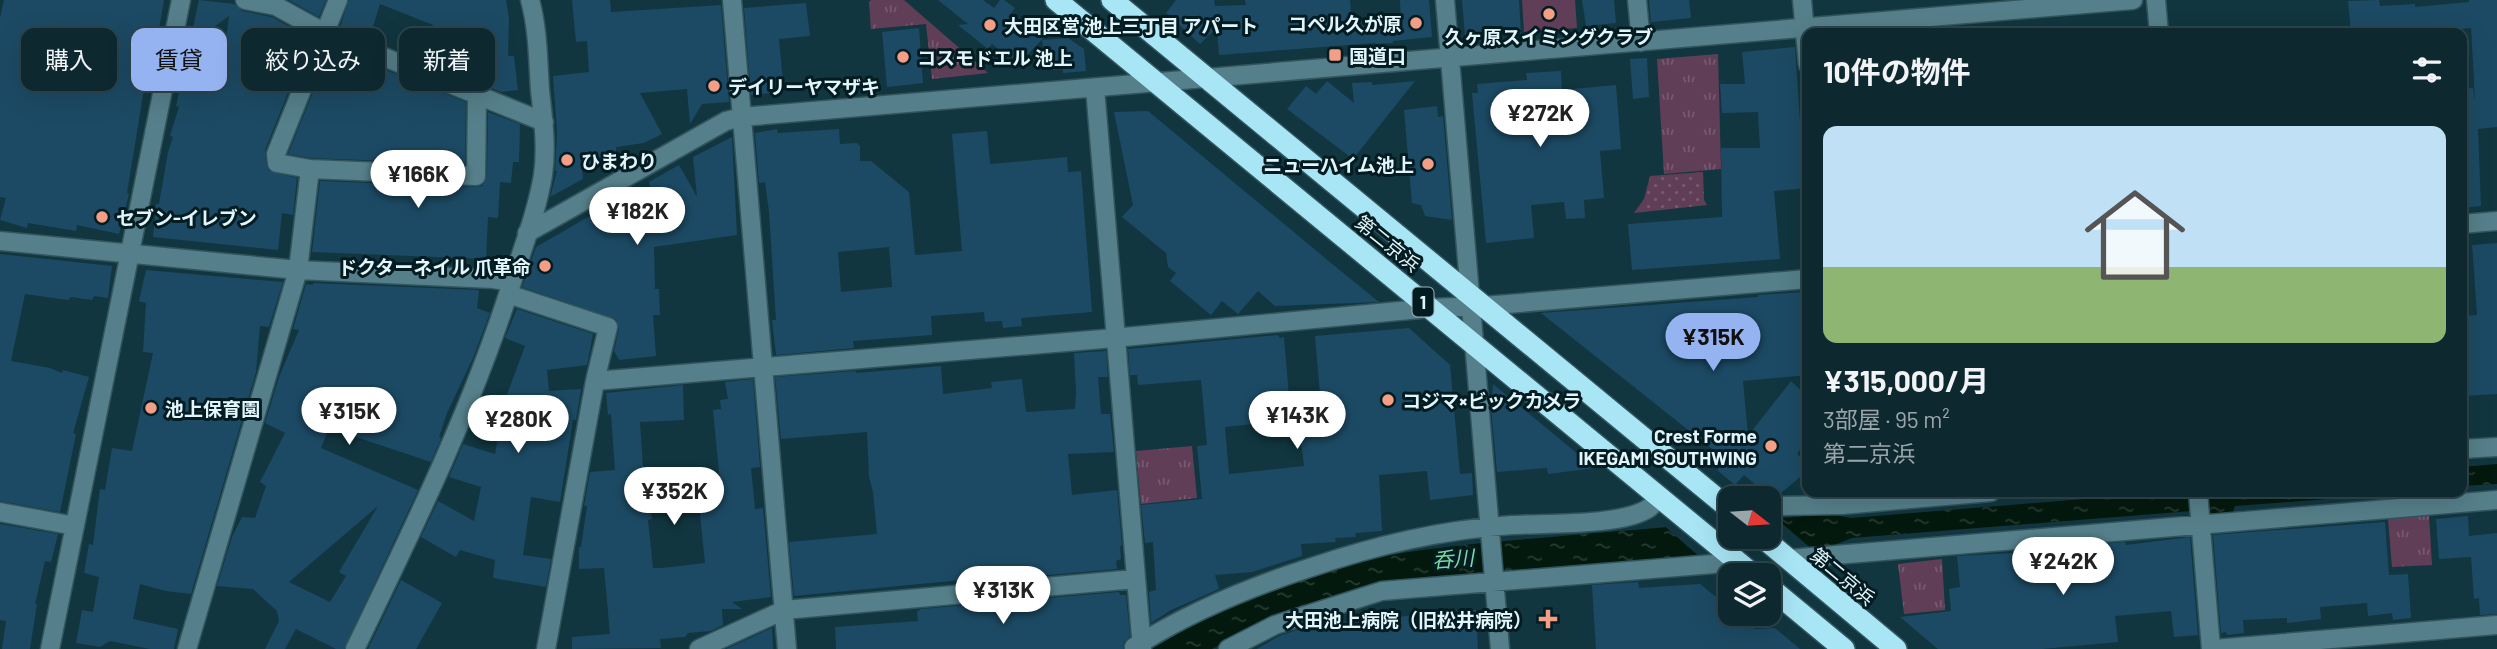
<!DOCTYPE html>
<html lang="ja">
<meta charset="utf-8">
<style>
body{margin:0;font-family:Barlow,"Noto Sans JP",sans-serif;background:#1b343b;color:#f1f3f6;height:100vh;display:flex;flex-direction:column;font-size:26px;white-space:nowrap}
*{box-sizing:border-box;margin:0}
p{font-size:23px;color:#9aa6aa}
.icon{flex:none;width:38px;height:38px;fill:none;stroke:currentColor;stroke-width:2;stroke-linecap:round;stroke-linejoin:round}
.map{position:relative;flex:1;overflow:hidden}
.panel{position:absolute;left:1802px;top:28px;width:665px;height:469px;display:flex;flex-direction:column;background:#0d282f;border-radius:14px;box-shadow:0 7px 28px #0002,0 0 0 2px #2d444b}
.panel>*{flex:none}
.top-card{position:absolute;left:21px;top:28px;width:665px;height:63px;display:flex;gap:14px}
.needle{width:46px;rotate:107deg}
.fabs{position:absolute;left:1718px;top:486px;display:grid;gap:14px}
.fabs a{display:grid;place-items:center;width:63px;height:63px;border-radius:14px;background:#0d282f;box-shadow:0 7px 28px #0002,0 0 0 2px #2d444b;font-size:35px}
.price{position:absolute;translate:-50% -60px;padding:0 16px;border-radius:24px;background:#fff;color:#222;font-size:23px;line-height:46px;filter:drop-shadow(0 2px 4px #0008)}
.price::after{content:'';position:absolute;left:50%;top:42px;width:21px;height:16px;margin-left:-10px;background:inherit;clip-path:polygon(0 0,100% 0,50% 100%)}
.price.selected{background:#95b2f1;color:#111}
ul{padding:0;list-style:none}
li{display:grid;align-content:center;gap:14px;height:371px;padding:0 21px}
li+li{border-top:2px solid #2d444b}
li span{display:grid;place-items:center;height:217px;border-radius:14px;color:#555}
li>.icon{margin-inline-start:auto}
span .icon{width:126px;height:126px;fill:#fffc;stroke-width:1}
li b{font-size:30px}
h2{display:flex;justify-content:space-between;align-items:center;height:84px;padding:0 21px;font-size:30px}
.chip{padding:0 24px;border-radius:14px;background:#0d282f;box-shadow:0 7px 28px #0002,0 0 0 2px #2d444b;font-size:24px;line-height:63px}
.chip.selected{background:#95b2f1;color:#111}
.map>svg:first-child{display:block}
.grass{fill:url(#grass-dots)}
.park{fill:url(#park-tufts)}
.pitch{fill:#613e58}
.water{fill:url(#water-ripples)}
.pier{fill:#11363f}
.building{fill:#1c4a64;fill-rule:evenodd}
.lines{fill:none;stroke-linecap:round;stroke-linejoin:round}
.minor-casing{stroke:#32555d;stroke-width:21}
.highway-casing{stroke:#32555d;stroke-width:24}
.minor{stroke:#557f8a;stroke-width:18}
.highway{stroke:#a8e6f6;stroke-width:21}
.poi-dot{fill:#f49e86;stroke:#031c22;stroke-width:2.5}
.labels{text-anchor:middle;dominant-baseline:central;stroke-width:6;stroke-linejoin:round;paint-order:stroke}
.shield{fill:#031c22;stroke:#9fb4ba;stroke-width:2}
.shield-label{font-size:18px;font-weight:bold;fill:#e2f5fb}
.poi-label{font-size:19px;font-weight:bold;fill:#e2f5fb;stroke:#031c22;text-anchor:start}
.street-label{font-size:19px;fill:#e2f5fb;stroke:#031c22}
.water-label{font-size:21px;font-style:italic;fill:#7ad9a1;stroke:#031c22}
</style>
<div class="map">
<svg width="2497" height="649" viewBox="0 0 2497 649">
<defs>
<pattern id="grass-dots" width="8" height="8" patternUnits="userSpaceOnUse" patternTransform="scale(1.75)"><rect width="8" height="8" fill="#613e58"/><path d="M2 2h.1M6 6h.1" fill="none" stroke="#775a71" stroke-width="1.8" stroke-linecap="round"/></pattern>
<pattern id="park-tufts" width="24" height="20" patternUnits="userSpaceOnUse" patternTransform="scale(1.75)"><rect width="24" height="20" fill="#613e58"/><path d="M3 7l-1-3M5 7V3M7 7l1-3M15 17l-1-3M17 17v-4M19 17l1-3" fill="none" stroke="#775a71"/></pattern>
<pattern id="water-ripples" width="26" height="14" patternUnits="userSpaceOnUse" patternTransform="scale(1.75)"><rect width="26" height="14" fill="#04190d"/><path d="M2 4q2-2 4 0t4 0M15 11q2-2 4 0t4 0" fill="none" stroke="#283b31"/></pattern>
</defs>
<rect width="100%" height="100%" fill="#11363f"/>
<!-- grass -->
<path class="grass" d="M1703,172L1704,200L1707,205L1634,213L1644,199L1650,176Z"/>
<!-- park -->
<path class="park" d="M871,0H904L988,73L932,79L926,24L871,29L869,2Z
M1718,54L1721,169L1664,174L1657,59Z
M1192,446L1197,498L1141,504L1136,451Z
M2429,515L2432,565L2392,567L2388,519Z
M1942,559L1945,610L1904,614L1898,564Z"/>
<!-- pitch -->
<path class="pitch" d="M1522,0H1575L1577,28L1524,32Z"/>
<!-- water -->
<path class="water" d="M2497,464V484L2462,486V467Z
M2169,492L2447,493L2399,497L2393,494L2235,506L2233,512L2193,515L2192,511L1852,538L1834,545L1425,577L1368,587L1315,603L1272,620L1212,649H1152C1194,624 1237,596 1284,581C1368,553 1453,545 1540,538C1604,532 1667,527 1731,522V537H1769V519L1830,514L1851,518Z"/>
<!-- pier -->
<path class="pier" d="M1769,515H1772L1813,550L1701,558L1662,524L1731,518V537H1769Z"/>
<!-- building -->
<path class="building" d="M4,0H164L155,53L152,52L149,77H146L127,193L129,194L119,234L77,225L76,231L28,223L27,228L0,220L6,198L0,197V18ZM41,34L79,39L72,82L29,80Z
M199,0L234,4L242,11L272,17L310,38L265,150L266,164L269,171L297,178L293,215L282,213L278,250L153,237L156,204H159L168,152L173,137L170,136L179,107L176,106L181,83L219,91L229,16L204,34L192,32Z
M289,0H326L319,17Z
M349,0H506L509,19L508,56H514L518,90L501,92L423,60L429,47L426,46L433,25L380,4L369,39L340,27Z
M572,0H610L611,12L721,5L729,102L702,104L690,124L687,89L640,93L662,134L644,143L616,147L617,161L596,162V168L582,170L583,179L550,197L557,171H555L557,131L553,76L589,72L587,41L576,42Z
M938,0H983L994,8L1000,0H1004L1015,8L1008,17L1053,28L1019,64L1003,49L1001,51L992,44L988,49L958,25L968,24Z
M1176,0H1214L1215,6L1246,5L1245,0H1350L1352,26L1401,23L1400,0H1429L1432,37L1393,41V43L1376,44L1375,43L1219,55L1217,27L1200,44L1166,13Z
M1462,0H1519L1521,34L1465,36Z
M1582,0H1614L1616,23L1586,26Z
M1649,0H1689L1691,18L1651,22Z
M2379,0L2380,6L2415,4V7L2469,2V0H2497V127L2478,129L2481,206L2464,208L2462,198V89L2473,88L2475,101L2471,28L2412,33H2351L2348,1Z
M806,3L810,36L779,39L784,92L751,95L744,8Z
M919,28L923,83L887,87L882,32Z
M1068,38L1084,49L1086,71L1063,73V69L1046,70L1042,40Z
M1795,47L1803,167L1805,166L1807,188L1774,191L1780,259L1632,270L1628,224L1722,217L1721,148H1760L1758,112L1722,113L1720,84H1745L1742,52Z
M331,48L466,102L465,164L311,158L288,154Z
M1647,58L1649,97L1633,99L1630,59Z
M1561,71L1562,90L1616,85L1621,149L1600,151L1604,198L1584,200L1585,218L1566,219L1564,202L1531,205L1534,238L1486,243L1472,93H1478L1477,84L1527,80L1526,73Z
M1327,81L1354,103L1352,83L1372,82V85L1415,81L1353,159L1287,109L1306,86L1316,94Z
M1437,106L1438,117L1443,116L1452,220L1425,216L1421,205L1412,203L1404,110Z
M1148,111L1331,263L1379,302L1275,306L1258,291L1238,314L1222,301L1211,315L1170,281L1176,273L1168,267L1166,253L1122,217L1133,205L1114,112Z
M488,112L520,124L519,162H513L511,183L500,182L498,218L488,217L486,259L312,252L320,181L476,187L482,186L487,176Z
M777,129L778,133L839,129L840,144L857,143L860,146V161H871L909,192L915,255L962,251L952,134L987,131L990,164L1067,157L1068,172L1081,171L1092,312L1021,318L1022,326L1003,328L1002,321L985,322L984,312L931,316L932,335L853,341L854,348L776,355L772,320H776L769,212L765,182L759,183L755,133ZM889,247L892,287L841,292L838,252Z
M732,137L737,235L654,247L655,289H659L660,315H653L656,356L619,360L614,351L619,329L616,319L522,287L536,247L602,209L626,199L625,196L651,190L649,182L679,165L697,197L693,157Z
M2497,243V394L2462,396V316L2477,315L2472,245Z
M0,254L112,266L108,298L94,296L92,300L71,297L68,300L25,294L11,361L50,368L62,373L63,370L89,377L73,433L76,434L60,512L0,501Z
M146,270L283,282L269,327L260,326L256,372L191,594L166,591L140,584L133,619L178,629L174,649H150L110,641L100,647L76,643L82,610L93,612L99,577L84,573L89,544L93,545L100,489L105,490L112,448L132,451L153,353L143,352L146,303L139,301Z
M313,283L479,290L477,308L490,313L473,358L447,413L439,437L441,438L431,462L329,428L321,448L418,490L344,649H336L296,629L285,649H265L279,621L277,611L253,589L217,586L232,537L242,517L255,518L266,486L260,482L285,433L265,423L279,377L299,330L293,329L306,284L313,285ZM378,506L339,572L346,576L330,602L289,582Z
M1803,292L1808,375L1743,381L1748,436L1791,381L1808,397V438L1797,454L1806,461L1802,468L1807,471L1780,494L1765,493L1744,475L1735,485L1717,470L1726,460L1541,313L1758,297V295Z
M517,309L593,334L587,365L547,370L549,391L581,389L576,420H573L560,502L531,497L523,555L551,559L546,587L493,578L495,560L460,550L456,557L421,537L438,501L474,521L481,487L449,477L463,444L495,454L501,420L498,419L525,346L505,338Z
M1409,328L1450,365L1460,474L1472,473L1473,495L1430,500L1427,471L1379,475L1382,531L1355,533L1356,537L1335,538L1336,542L1301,544L1302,556L1252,572L1215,575L1219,589L1171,610L1151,623L1149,592L1156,590L1153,542L1145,543L1141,505L1202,499L1197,446L1207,445L1201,380L1138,385L1137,375H1130L1128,349L1278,335L1280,338L1284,337L1291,420L1225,427L1229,474L1304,466L1300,433L1323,430L1315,336Z
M1106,351L1108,377H1098L1101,414H1110L1114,452L1068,454L1072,495L1117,490L1122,546H1120L1121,559L1116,561L1117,569L967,582L972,579L794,596L789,542L877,534L873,492L869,477L867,432L781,439L775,377L856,371V373L941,366L943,394L992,388L991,382L1022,379L1026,412L1075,409L1076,393L1074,353Z
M753,379L760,467L751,468L755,509L763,508L771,597L732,602L742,609H722L723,625L711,631L688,633L685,637L660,639L661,648L572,649V637L610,634L604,568L579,569V547H581L587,506H584L590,472L615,470L611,414L608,415L606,393L683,385L684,420L640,422L643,467H645L652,519L648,520L653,568H662L705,563L698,495L721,492L713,410L721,409L720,400L728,399L725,382Z
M1493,384L1573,450L1595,468L1548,474L1547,468L1497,472L1491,408Z
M2468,516L2469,536L2497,533V614L2480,615L2479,598L2474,599L2471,557L2439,559L2436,519Z
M2385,522L2389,575L2408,574L2411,618L2393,620L2392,613L2368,616L2367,603L2320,607L2321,619L2287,623V618L2243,620L2244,633L2227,635L2226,632L2221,633L2213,535Z
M0,524L58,534L51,562L45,561L35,604H37L30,649H2L6,621L0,620Z
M2190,537L2198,635L2174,637L2171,611L2115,616L2118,642L2042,649H1938L1900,617L1951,611L1949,589L1960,587L1957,556L2054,551V548L2071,547L2072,553L2104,550L2103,544L2125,542L2126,545Z
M401,580L442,603L416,649H368Z
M1638,582L1639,588L1700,584L1731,609V614H1737L1755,629L1775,628L1800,649H1596L1592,585Z
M1119,592L1120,595H1126L1130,636L1124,642L1123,649H836L835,627L918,621L917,612L921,609Z
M1476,610L1478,649H1257L1279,636L1316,624Z
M772,628L773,649H726Z"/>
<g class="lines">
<!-- minor casing -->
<g class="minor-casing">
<path id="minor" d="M245,0L276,6L325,33L544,122
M338,0L276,154L277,163L310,169L476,176L477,95
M732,0L787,649
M1445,0L1500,649
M1637,0L1641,42
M1802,0L1808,65
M2156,0L2159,33
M1095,88L1142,649
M2462,224L2497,221
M527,233L726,121L742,117L2133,0
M0,241L298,270L493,279L512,282
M508,294L608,327L595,381L546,649
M595,381L1103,339L1431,308L1483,306L1808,279
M2462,449L2497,447
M2198,492L2211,649
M1769,506L1842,505L1991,492
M0,512L75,526
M1788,559L2497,500
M1134,647C1189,612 1247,588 1309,568C1377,545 1440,530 1512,525C1545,523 1623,526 1649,508C1653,505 1657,500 1660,497
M50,649L181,0
M187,649L298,270L310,169
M355,649C413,529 472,409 512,282C523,247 537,211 543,175C547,147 543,117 540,90C538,60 538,29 530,0
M699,649L784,610L1135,579
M1228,649L1275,625L1382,591L1738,562
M2214,649L2497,625"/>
</g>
<!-- highway casing -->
<g class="highway-casing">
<path id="highway" d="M1056,0L1755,576
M1112,0L1731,510
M1762,537L1896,649
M1769,587L1844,649"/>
</g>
<!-- minor -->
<use href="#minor" class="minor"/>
<!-- highway -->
<use href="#highway" class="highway"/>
</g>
<!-- markers -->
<g class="poi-dot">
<circle cx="1549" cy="14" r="7"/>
<circle cx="1416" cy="23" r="7"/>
<circle cx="990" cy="25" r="7"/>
<rect x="1328" y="48" width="14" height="14" rx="3.5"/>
<circle cx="903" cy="57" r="7"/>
<circle cx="714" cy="86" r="7"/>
<circle cx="567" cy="160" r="7"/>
<circle cx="1428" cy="164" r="7"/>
<circle cx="102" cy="217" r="7"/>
<circle cx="545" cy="266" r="7"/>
<circle cx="1388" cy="400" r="7"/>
<circle cx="151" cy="408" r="7"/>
<circle cx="1771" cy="446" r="7"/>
<path d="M1544.5 608.5h7v7h7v7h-7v7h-7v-7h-7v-7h7z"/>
</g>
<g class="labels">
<!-- shield labels -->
<rect class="shield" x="1412.5" y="287.5" width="21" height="29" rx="5"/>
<g class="shield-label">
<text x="1423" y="302">1</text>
</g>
<!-- poi labels -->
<g class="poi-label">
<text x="1402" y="23" text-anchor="end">コペル久が原</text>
<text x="1004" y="25">大田区営 池上三丁目 アパート</text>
<text x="1549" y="36" text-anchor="middle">久ヶ原スイミングクラブ</text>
<text x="1349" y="55">国道口</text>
<text x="917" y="57">コスモドエル 池上</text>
<text x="728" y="86">デイリーヤマザキ</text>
<text x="581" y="160">ひまわり</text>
<text x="1414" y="164" text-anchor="end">ニューハイム池上</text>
<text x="116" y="217">セブン-イレブン</text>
<text x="531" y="266" text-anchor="end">ドクターネイル 爪革命</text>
<text x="1402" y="400">コジマ×ビックカメラ</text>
<text x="165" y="408">池上保育園</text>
<text x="1757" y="435" text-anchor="end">Crest Forme<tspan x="1757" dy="22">IKEGAMI SOUTHWING</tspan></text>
<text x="1532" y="619" text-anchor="end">大田池上病院（旧松井病院）</text>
</g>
<!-- street labels -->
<g class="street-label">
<text transform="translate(1388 243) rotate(39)">第二京浜</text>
<text transform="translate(1843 576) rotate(40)">第二京浜</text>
</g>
<!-- water labels -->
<g class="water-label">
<text transform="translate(1453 558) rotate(-4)">呑川</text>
</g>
</g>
</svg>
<div class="fabs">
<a><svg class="needle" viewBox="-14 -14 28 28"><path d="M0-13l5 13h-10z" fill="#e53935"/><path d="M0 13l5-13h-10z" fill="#9aa6aa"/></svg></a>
<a><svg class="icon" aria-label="layers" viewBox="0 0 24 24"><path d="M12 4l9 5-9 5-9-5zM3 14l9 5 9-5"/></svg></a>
</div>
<b class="price" style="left:1540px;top:149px">¥272K</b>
<b class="price" style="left:418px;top:210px">¥166K</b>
<b class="price" style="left:637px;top:247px">¥182K</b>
<b class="price selected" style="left:1713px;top:373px">¥315K</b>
<b class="price" style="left:349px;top:447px">¥315K</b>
<b class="price" style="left:1297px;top:451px">¥143K</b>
<b class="price" style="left:518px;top:455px">¥280K</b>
<b class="price" style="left:674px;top:527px">¥352K</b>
<b class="price" style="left:2063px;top:597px">¥242K</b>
<b class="price" style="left:1003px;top:626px">¥313K</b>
<div class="top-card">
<a class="chip">購入</a>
<a class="chip selected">賃貸</a>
<a class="chip">絞り込み</a>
<a class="chip">新着</a>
</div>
<section class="panel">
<h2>10件の物件<svg class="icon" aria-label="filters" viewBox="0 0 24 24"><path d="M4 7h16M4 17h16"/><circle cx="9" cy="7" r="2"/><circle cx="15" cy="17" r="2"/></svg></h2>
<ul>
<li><span style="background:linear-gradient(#bfe0f5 65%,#8fb573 0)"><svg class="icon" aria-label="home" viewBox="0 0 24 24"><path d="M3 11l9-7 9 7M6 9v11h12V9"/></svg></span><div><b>¥315,000/月</b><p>3部屋 · 95 m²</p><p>第二京浜</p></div></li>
</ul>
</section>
</div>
